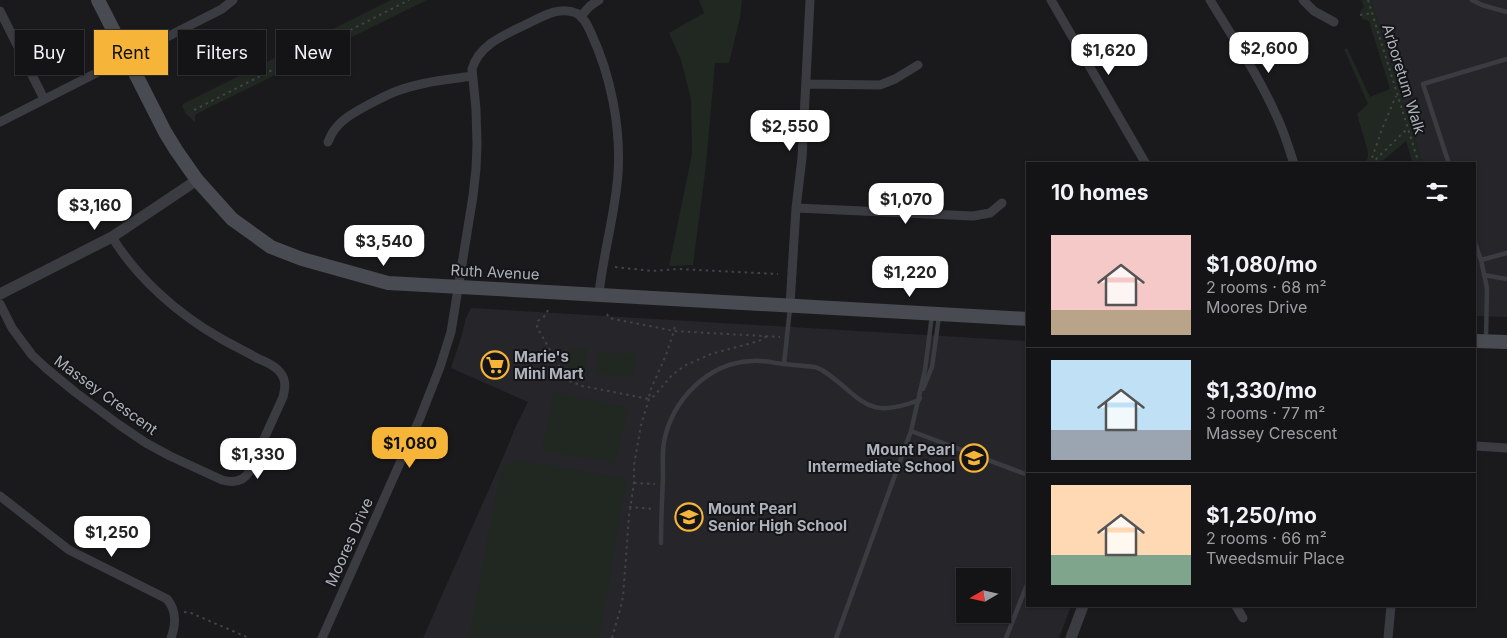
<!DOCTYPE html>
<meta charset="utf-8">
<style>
body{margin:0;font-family:Inter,sans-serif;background:#212123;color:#f1f3f6;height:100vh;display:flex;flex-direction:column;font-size:19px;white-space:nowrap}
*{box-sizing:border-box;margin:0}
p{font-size:16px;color:#9d9ea1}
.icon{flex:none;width:28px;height:28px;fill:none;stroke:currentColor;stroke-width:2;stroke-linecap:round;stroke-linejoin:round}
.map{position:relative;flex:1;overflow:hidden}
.panel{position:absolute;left:1026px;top:162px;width:450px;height:445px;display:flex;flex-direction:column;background:#141416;border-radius:0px;box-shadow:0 1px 4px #0004,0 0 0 1px #333335}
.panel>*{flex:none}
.guide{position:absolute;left:15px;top:30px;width:475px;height:45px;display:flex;gap:10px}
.needle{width:32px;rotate:261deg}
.tools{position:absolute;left:956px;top:568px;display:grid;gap:10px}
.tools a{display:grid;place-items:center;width:55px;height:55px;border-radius:0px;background:#141416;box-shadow:0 1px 4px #0004,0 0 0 1px #333335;font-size:25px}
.price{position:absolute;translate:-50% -42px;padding:0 11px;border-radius:10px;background:#fff;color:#222;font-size:16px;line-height:32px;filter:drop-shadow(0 1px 2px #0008)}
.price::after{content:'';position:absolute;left:50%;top:30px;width:15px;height:11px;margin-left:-8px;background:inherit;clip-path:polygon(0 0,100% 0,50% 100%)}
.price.current{background:#f6b539;color:#111}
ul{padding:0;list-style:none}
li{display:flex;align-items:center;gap:15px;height:125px;padding:0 25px}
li+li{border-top:1px solid #333335}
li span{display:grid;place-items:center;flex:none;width:140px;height:100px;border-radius:0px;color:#555}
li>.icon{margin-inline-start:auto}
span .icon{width:60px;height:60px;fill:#fffc;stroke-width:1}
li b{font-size:21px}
h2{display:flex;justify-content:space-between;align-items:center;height:60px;padding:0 25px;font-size:21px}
.tag{padding:0 18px;border-radius:0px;background:#141416;box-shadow:0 1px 4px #0004,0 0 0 1px #333335;font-size:18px;line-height:45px}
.tag.current{background:#f6b539;color:#111}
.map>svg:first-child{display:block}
.built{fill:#26262a;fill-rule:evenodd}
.green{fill:#202821}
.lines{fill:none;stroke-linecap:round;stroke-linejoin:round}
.path{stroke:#414349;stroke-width:2;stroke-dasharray:2.5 4;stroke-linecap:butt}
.service{stroke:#3b3c42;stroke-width:4.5}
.minor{stroke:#3b3c42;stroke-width:9}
.tertiary{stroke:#3b3c42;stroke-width:11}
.secondary{stroke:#494b52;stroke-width:14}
.labels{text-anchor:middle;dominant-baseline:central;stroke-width:4;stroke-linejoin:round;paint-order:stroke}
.street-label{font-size:15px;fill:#adb2bc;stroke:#151518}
.poi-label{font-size:15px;font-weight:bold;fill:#adb2bc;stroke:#151518;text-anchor:start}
</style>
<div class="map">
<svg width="1507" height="638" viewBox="0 0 1507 638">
<rect width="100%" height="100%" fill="#1a1a1d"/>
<!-- built -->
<path class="built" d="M1371,0H1507V317L1475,316V164H1423Z
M471,308L1027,341L1028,606H1071L1059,638H423L505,453L515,428L528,402L451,368L461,338L466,318ZM965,576H1002V614H965Z"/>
<!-- green -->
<path class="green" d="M391,0H427L196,114L195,117V122L186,114L182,106L183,104Z
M699,0H742L740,18L729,63H715L706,165L693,265L669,266L692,154L691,99L681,60L669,33L704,13Z
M1361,0H1371L1423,164H1413L1406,141L1379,164H1365L1368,157V152L1357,114L1368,104L1344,49L1347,48L1370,97L1390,89L1369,21L1362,19L1360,11L1364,7Z
M570,348L586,349L585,372L568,371Z
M597,352L636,354L634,376L596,374Z
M554,392L628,408L615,463L542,450Z
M519,460L627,479L599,638H469L501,467Z"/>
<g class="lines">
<!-- path -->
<path class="path" d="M1368,0L1419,164
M1360,15L1372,13
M194,110L409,0
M1370,164L1382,129L1396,96
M1371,164L1407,129
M615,267L652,271L678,269L778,274
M548,310L546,315L538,321L537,327L564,375L570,381L582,386L649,399L650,391L666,355L674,331L675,324
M607,314L609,318L674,331L780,337
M634,483L655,484
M629,507L654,509
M184,612L191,613L249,638
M612,638L620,610L623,597L629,516L634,483V465L641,425L649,399L654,396L673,374L686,365L711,354L759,341L767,336"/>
<!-- service -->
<path class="service" d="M1472,0L1482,5L1507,12
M1449,164L1423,84L1507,59
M1475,243L1481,260
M1484,275L1507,279
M1486,340L1487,288L1481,260L1507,253
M784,364L815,367L822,370C862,396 864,422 919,400L920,398
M923,389L932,367L939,316
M911,431L1028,475
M661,543C661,521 662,499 663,477C663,466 662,453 664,442C672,400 708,362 753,361C763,360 774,363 784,364L790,308
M836,638L911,431L925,370L932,315
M1006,638L1028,582"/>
<!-- minor -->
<path class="minor" d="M1051,0L1146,164
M1210,0C1233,38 1259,76 1277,117C1284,132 1289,148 1294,164
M1303,0L1314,11L1334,22
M0,11L44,99
M581,16L590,6L599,0
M806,84L880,85L895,79L918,65
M0,122L222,9L233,0
M328,142C335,123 348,116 366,106C376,101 386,95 397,91C420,82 447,80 472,76
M796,208L973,216L990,213L1002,203
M0,304L12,328L32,355L47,369L75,392L118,424L146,443L170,456L222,480C233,483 243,482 249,472L283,397C286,386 286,377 277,369C272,364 264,361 257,358C245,351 232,345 220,338C178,314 138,279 112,237
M790,305L796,208L802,158L810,0
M1475,446L1507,448
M0,496L69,550L167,599C177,611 176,624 171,638
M1236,606L1243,618
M322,638L420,418L440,367L451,332L473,196L476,169L477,144L476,109L472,69C480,43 507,34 529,23C543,16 560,6 576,13C584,17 588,26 591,33C611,76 621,127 618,174C615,215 603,254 599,294
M1388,638L1391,606"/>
<!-- tertiary -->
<path class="tertiary" d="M0,294L112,237L197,180
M1071,638L1083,606"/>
<!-- secondary -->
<path class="secondary" d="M98,0L165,132L176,150L197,180L232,219L271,247L302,259L388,283L1028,319
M1475,341L1507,342"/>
</g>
<!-- icons -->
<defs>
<g id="supermarket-ring" transform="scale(1.4375)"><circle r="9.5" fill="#151518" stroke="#f6b539" stroke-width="1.5"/><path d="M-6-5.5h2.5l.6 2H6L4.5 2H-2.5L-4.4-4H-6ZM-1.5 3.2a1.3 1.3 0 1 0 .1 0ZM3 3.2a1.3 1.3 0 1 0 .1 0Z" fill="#f6b539"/></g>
<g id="school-ring" transform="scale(1.4375)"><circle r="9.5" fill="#151518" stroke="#f6b539" stroke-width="1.5"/><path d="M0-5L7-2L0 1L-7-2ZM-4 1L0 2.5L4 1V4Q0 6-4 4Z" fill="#f6b539"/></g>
</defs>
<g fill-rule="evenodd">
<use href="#supermarket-ring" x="495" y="365"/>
<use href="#school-ring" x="974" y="458"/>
<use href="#school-ring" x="689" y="517"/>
</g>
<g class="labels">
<!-- street labels -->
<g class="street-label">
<text transform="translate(1404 79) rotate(73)">Arboretum Walk</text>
<text transform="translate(495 272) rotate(3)">Ruth Avenue</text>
<text transform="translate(106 395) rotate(36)">Massey Crescent</text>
<text transform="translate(349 542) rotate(-66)">Moores Drive</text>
</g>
<!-- poi labels -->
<g class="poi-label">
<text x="514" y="356">Marie's<tspan x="514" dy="17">Mini Mart</tspan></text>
<text x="955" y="449" text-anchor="end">Mount Pearl<tspan x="955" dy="17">Intermediate School</tspan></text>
<text x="708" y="508">Mount Pearl<tspan x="708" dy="17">Senior High School</tspan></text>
</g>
</g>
</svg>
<div class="tools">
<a><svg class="needle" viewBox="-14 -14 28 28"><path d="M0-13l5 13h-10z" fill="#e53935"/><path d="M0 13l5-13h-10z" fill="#9d9ea1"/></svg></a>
</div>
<b class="price" style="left:1269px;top:74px">$2,600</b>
<b class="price" style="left:1109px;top:76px">$1,620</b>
<b class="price" style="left:790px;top:152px">$2,550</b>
<b class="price" style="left:906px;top:225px">$1,070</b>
<b class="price" style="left:95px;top:231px">$3,160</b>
<b class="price" style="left:384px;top:267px">$3,540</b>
<b class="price" style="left:910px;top:298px">$1,220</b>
<b class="price current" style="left:410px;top:469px">$1,080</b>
<b class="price" style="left:258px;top:480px">$1,330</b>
<b class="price" style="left:112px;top:558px">$1,250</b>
<div class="guide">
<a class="tag">Buy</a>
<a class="tag current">Rent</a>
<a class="tag">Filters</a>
<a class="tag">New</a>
</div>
<section class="panel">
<h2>10 homes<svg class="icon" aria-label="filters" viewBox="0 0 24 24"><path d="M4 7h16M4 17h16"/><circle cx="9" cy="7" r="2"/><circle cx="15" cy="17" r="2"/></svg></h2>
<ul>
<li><span style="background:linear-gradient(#f6c9c9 75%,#b9a48a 0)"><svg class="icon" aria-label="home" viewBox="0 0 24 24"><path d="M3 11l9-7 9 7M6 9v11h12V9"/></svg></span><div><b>$1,080/mo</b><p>2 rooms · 68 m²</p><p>Moores Drive</p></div></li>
<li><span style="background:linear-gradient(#bfe0f5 70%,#9aa5b1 0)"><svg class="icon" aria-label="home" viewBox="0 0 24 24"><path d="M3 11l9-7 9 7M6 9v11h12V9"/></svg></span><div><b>$1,330/mo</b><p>3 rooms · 77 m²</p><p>Massey Crescent</p></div></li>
<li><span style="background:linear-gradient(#ffd9b3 70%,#7fa58c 0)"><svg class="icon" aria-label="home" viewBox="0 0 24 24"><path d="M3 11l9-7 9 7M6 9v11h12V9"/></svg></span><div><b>$1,250/mo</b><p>2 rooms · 66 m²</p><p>Tweedsmuir Place</p></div></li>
</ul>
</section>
</div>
